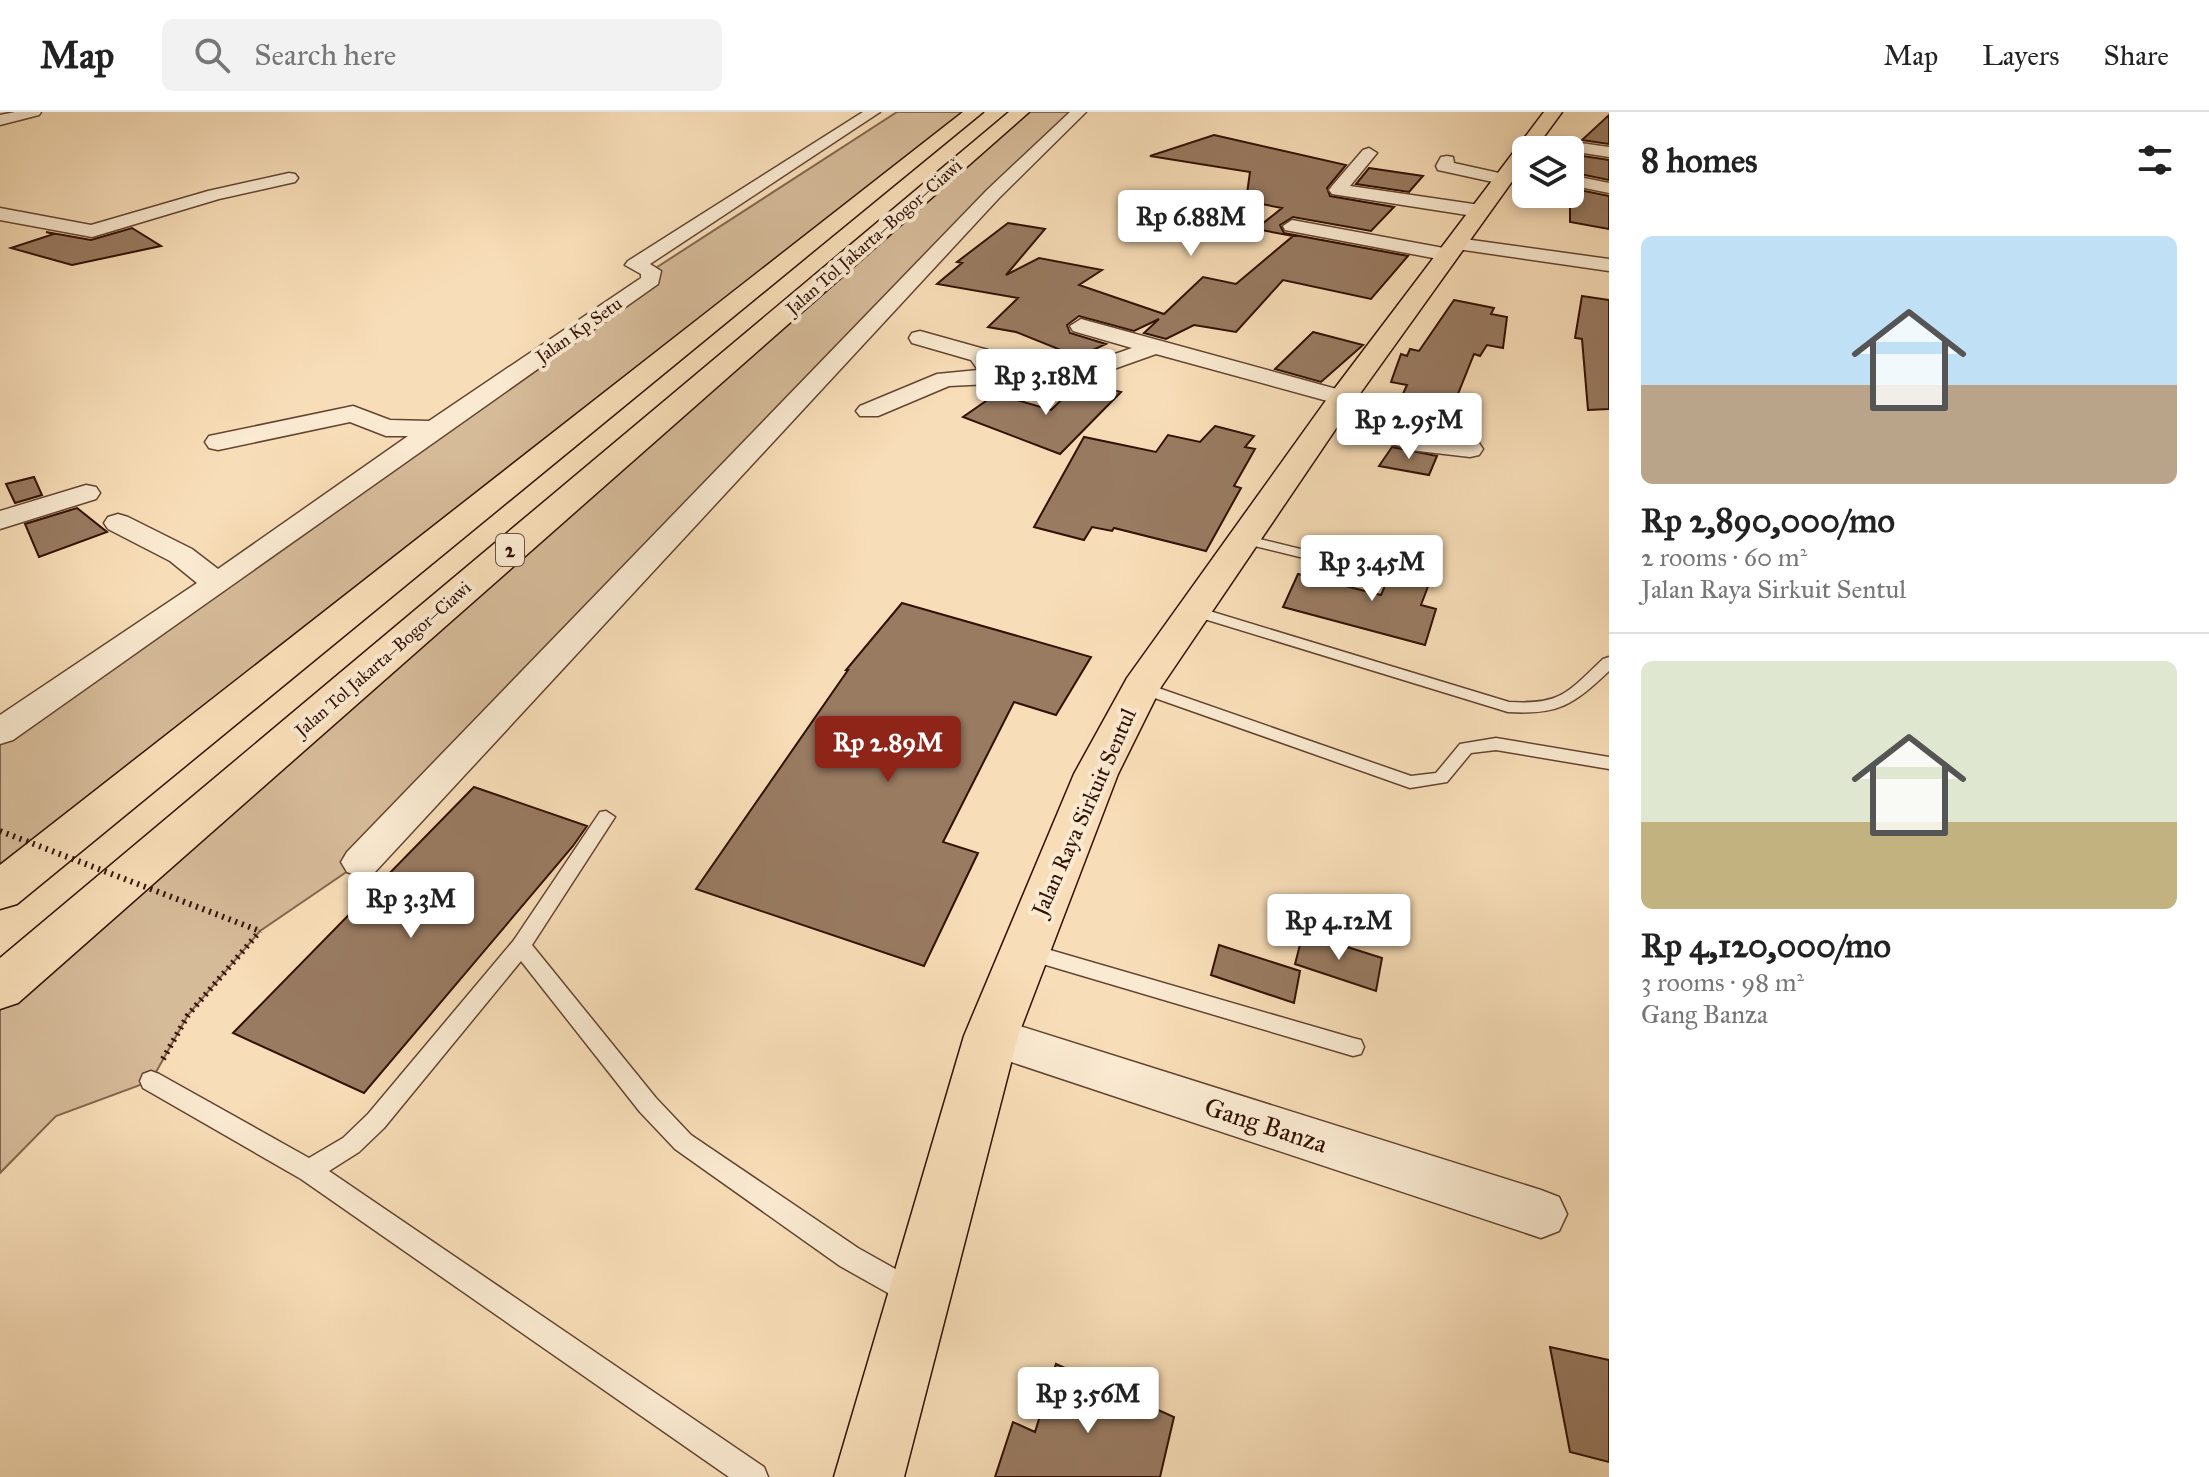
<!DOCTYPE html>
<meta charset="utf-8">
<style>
body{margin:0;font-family:"IM FELL Great Primer",serif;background:#f2f2f2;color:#222;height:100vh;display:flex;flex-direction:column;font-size:30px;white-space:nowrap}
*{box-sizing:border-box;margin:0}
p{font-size:26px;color:#767676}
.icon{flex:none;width:44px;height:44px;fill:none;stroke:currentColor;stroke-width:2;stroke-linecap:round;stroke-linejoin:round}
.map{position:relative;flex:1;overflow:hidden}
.side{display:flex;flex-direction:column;background:#fff;width:600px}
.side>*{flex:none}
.fabs{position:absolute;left:1512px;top:24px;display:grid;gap:16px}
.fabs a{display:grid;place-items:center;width:72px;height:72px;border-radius:12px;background:#fff;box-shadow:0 4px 12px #0003;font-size:40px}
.price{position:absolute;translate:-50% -68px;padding:0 18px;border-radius:8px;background:#fff;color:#222;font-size:26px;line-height:52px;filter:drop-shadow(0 2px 4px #0008)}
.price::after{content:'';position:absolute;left:50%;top:48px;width:24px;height:18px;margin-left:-12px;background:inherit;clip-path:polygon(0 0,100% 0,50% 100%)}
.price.selected{background:#8f2418;color:#fff}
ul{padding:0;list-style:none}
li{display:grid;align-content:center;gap:16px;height:424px;padding:0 32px}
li+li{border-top:2px solid #e0e0e0}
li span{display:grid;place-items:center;height:248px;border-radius:12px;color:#555}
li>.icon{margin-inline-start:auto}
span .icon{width:144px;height:144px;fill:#fffc;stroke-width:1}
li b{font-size:34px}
h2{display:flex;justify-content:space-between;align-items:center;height:96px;padding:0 32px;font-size:34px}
header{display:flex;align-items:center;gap:48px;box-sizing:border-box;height:112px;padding:0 40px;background:#fff;border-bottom:2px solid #e0e0e0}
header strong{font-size:38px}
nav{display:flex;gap:44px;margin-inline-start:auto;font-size:28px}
.search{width:560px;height:72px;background:#f2f2f2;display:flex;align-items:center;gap:20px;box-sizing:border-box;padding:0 28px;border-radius:12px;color:#767676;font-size:30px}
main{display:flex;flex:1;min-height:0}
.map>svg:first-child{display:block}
.green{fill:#d6bb99;stroke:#84664e;stroke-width:2}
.building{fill:#997b62;stroke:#321004;stroke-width:2}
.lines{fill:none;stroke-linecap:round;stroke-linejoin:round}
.lane-casing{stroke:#644431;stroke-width:3}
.street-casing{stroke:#644431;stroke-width:3}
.primary-casing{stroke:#321004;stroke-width:3}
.highway-casing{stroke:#321004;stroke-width:3}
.path{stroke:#321004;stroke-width:6;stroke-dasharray:2 5;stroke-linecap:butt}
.lane{fill:#faead1;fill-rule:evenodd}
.street{fill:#faead1;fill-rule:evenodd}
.primary{fill:#f8deb8;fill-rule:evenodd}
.highway{fill:#f8deb8;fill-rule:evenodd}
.path-bridge{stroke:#321004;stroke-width:6;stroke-dasharray:2 5;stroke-linecap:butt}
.labels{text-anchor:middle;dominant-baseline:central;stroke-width:8;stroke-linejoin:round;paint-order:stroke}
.far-street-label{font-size:18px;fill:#321004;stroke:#faead1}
.shield{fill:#faead1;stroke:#6e5142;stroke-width:2}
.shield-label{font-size:20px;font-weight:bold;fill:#321004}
.street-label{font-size:22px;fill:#321004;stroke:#faead1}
.near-street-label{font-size:26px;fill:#321004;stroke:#faead1}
</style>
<header>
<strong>Map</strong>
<div class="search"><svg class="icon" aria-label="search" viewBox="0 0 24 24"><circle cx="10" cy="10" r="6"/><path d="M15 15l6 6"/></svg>Search here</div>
<nav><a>Map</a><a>Layers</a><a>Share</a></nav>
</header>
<main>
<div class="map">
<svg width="1609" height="1365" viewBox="0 0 1609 1365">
<rect width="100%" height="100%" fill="#f8deb8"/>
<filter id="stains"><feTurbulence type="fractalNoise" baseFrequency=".0025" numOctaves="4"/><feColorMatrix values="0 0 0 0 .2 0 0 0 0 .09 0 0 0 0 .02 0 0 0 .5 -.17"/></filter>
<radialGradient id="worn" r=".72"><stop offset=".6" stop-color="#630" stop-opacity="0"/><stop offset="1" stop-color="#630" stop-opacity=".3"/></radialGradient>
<!-- green -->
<path class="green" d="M897,0H974L0,779V620L651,159Z
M1020,0H1079L361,750L260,819L188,903L151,969L56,1004L0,1061V879Z"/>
<!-- building -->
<path class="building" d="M1609,3V32L1582,28Z
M1214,23L1346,53L1327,76L1330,84L1394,95L1371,119L1293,105L1280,113L1284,121L1408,144L1371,187L1283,168L1236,220L1194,213L1166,227L1144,221L1159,207L1134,219L1079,204L1067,213L1070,221L1106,232L1078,245L1016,220L988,215L1018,186L937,172L962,151L957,150L1008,111L1045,117L1006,163L1039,146L1102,158L1079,173L1164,202L1203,165L1236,172L1293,124L1256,117L1282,96L1246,89L1250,60L1150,44Z
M1570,42L1609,48V68L1570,60Z
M1369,56L1423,64L1409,80L1356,72Z
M1570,76L1609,84V117L1570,110Z
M132,116L161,134L72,153L11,136L54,122L46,120L91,128Z
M1582,184L1609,188V297L1588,298L1582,227L1575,226Z
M1454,188L1494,196L1491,202L1507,205L1503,236L1487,233L1480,244L1474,242L1452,297H1454L1444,324L1405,317L1411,308L1393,304L1407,273L1391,270L1401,242L1407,244L1410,237L1419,239Z
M1313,220L1363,233L1321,270L1275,257Z
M1084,271L1121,280L1060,342L963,305L996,282L1051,298L1077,273Z
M1215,314L1254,324L1245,335L1255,337L1234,374L1241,376L1206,439L1114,416L1112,419L1092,415L1084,428L1034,415L1084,325L1156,340L1168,323L1200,330Z
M1392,335L1437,344L1429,363L1379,354Z
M34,365L42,383L15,391L6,372Z
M77,396L107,420L39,445L25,412Z
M1397,446L1435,456L1421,493L1436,497L1425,533L1283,495L1298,462L1381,483Z
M902,491L1091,545L1056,603L1014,590L943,730L978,741L924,854L696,777L848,558H846Z
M474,675L587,714L573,734L364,981L233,921Z
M1303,821L1382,846L1376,879L1295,852Z
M1219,833L1300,859L1294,891L1211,863Z
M1550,1235L1609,1248V1350L1570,1340Z
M1056,1252L1174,1305L1160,1365H995L1013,1310L1035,1320Z"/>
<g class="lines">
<!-- lane casing -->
<g class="lane-casing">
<path id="lane" d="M1243,423L1317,441L1319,444L1312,448L1238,430L1236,427Z
M1193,494L1509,590C1561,593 1567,581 1603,547L1609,545V559C1573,593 1559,603 1508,600L1188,502V496Z
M1141,570L1411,664L1436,661L1460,632L1496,626L1609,645V657L1496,638L1471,641L1447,670L1410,676L1135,579L1133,575Z
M606,699L615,705L532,833L656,986L691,1023L858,1136L922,1172L926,1181L922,1190L913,1194L904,1190L840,1154L675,1037L640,1000L521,849L384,1016L359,1040L329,1059L764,1355L768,1365H729L301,1067L143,976L140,969L143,962L151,959L159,962L309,1046L343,1026L368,1002L514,828L600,700Z
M1026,831L1353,926L1361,928L1364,935L1361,942L1353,944L1019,845L1016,839L1019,833Z"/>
</g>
<!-- street casing -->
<g class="street-casing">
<path id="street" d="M15,0H41L39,3L0,13V3Z
M863,0H880L650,152L661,159L658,172L13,628L0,632V603L197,471L170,449L108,417L104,411L108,405L118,402L128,405L192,437L218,457L408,324H386L350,310L218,338L209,336L205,330L209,324L353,294L390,308L429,309L641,166V162L625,153L628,149Z
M1070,0H1086L999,86L375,760L361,765L347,760L341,750L347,740L987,78Z
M1531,24L1609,35V45L1525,32L1523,29Z
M1369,36L1377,41L1350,74L1480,93L1489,99L1480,105L1332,82L1329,78L1332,74L1363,38Z
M1447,44L1453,45L1454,51L1508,63L1511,67L1502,72L1438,58L1436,54L1441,45Z
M289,61L295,62L298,66L295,70L219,87L92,125L0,108V96L91,113L208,79Z
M1570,63L1609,71V81L1570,73Z
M1292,108L1449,137L1459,143L1449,149L1285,118L1283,114Z
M1457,126L1609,147V159L1450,136L1447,132Z
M1081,207L1351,281L1354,286L1351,291L1342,293L1156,242L1038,284L1007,281L990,272L949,274L878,304H860L856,299L860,294L937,262L978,258L971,248L912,231L909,226L912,221L920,219L988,238C1002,258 1010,268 1036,270L1132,236L1073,219L1070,214Z
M1331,295L1414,323L1479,331L1483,337L1479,343L1470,345L1410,338L1322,308L1318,303L1322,298Z
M86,373L96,375L100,381L96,387L0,417V399Z
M991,905L1541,1078L1559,1085L1567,1102L1559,1119L1541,1126L975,938L968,924L975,910Z"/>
</g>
<!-- primary casing -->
<g class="primary-casing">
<path id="primary" d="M1544,0H1562L1534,38H1526V50L1354,290L1161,575L1118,662L1018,924L904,1365H834L964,924L1074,662L1127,566L1332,280Z"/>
</g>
<!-- highway casing -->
<g class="highway-casing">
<path id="highway" d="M963,0H983L17,792L0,797V753Z
M1009,0H1029L18,891L0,897V846Z"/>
</g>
<!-- path -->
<path class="path" d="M163,947L188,903L260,819"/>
<!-- lane -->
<use href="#lane" class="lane"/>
<!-- street -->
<use href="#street" class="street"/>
<!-- primary -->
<use href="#primary" class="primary"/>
<!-- highway -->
<use href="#highway" class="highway"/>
<!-- path-bridge -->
<path class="path-bridge" d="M0,719L260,819"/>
</g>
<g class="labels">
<!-- far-street labels -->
<g class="far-street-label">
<text transform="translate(874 125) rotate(-41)">Jalan Tol Jakarta–Bogor–Ciawi</text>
<text transform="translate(579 218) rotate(-35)">Jalan Kp Setu</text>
<text transform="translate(383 547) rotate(-41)">Jalan Tol Jakarta–Bogor–Ciawi</text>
</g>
<!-- shield labels -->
<rect class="shield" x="496" y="422" width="28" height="32" rx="6"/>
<g class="shield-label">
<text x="510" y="438">2</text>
</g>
<!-- street labels -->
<g class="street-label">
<text transform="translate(1084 700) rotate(-66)">Jalan Raya Sirkuit Sentul</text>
</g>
<!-- near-street labels -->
<g class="near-street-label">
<text transform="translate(1266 1013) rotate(18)">Gang Banza</text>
</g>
</g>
<rect width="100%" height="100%" filter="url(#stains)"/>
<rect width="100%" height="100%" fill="url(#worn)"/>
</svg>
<div class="fabs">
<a><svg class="icon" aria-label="layers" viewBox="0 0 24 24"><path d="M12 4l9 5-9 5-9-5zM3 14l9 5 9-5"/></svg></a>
</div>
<b class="price" style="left:1191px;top:146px">Rp 6.88M</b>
<b class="price" style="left:1046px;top:305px">Rp 3.18M</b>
<b class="price" style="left:1409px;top:349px">Rp 2.95M</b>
<b class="price" style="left:1372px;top:491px">Rp 3.45M</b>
<b class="price selected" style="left:888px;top:672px">Rp 2.89M</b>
<b class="price" style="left:411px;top:828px">Rp 3.3M</b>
<b class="price" style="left:1339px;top:850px">Rp 4.12M</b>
<b class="price" style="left:1088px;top:1323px">Rp 3.56M</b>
</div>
<section class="side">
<h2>8 homes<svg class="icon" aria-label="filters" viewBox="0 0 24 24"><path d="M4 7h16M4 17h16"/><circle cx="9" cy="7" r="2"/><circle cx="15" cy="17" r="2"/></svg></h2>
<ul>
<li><span style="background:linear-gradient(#bfe0f5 60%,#b9a48a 0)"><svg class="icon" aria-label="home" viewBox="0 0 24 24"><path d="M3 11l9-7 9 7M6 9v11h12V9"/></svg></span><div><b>Rp 2,890,000/mo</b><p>2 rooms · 60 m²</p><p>Jalan Raya Sirkuit Sentul</p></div></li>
<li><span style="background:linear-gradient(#dfe7d0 65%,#c2b280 0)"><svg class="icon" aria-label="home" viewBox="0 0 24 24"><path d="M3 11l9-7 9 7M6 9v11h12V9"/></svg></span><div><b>Rp 4,120,000/mo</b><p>3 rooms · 98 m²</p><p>Gang Banza</p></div></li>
</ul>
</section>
</main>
